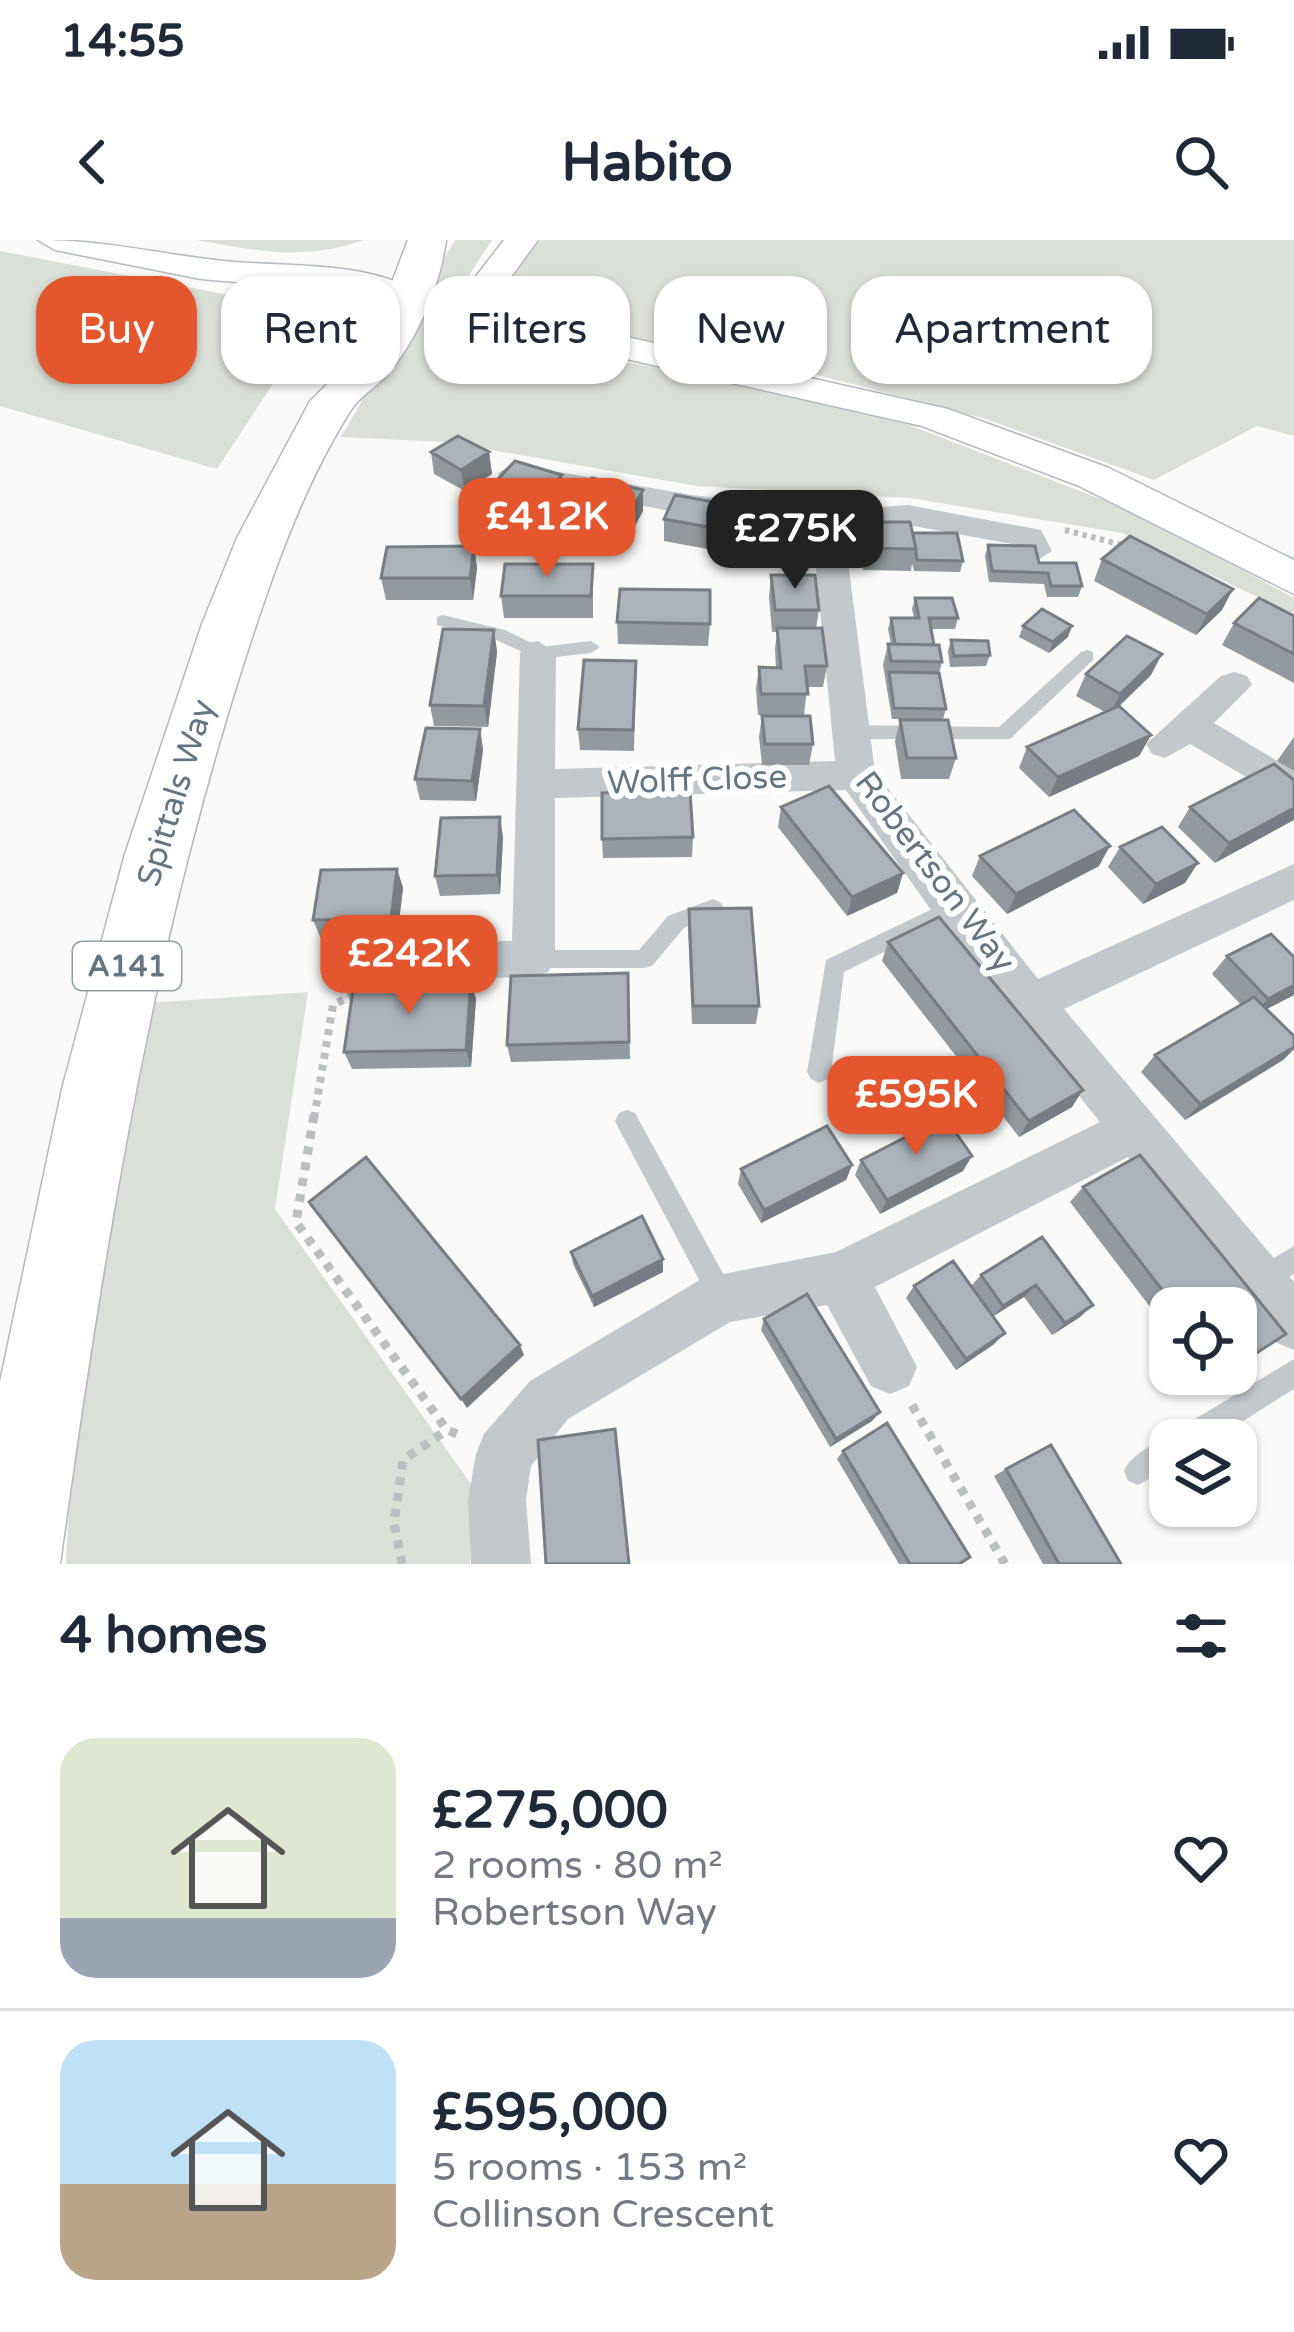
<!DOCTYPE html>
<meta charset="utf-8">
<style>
body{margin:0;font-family:"Varela Round",sans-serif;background:#f6f6f7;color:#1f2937;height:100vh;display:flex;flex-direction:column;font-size:45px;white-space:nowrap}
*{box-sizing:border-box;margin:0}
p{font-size:39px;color:#747a83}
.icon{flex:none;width:66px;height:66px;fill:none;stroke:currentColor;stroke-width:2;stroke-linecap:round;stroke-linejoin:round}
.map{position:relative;height:1324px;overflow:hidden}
.side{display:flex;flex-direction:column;background:#fff;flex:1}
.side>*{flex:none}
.banner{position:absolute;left:36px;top:36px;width:1224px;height:108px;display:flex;gap:24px}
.fabs{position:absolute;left:1149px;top:1047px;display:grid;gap:24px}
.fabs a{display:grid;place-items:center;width:108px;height:108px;border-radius:24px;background:#fff;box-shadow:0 3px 9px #0004;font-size:60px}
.price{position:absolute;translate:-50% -102px;padding:0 27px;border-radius:24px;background:#e4572e;color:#fff;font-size:39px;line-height:78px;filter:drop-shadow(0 3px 6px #0008)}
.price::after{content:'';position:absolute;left:50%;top:72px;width:36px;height:27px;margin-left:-18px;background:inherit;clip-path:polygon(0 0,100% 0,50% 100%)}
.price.selected{background:#222;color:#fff}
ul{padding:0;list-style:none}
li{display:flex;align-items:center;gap:36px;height:300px;padding:0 60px}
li+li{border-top:3px solid #e0e1e3}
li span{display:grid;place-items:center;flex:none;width:336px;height:240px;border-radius:36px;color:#555}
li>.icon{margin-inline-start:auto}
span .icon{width:144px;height:144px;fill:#fffc;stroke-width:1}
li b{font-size:51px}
h2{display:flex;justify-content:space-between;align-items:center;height:144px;padding:0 60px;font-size:51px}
.tag{padding:0 42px;border-radius:36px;background:#fff;box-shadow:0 3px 9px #0004;font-size:42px;line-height:108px}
.tag.selected{background:#e4572e;color:#fff}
.status{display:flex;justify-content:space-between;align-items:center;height:84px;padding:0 60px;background:#fff;direction:ltr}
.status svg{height:33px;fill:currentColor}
header{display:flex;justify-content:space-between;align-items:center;height:156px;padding:0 60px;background:#fff;font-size:54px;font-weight:700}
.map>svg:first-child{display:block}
.green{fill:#dadfd7}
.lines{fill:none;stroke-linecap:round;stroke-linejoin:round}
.secondary-casing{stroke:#b3babf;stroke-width:3}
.highway-casing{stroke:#b4b9bd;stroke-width:3}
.path-far2{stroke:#bbbfc2;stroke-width:6;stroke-dasharray:4.5 4.5;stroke-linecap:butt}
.path-far1{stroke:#bbbfc2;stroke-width:8;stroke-dasharray:6 6;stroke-linecap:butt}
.path{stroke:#bbbfc2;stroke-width:9;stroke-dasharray:8 8;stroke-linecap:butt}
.lane{fill:#c3c8cc;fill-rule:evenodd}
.street{fill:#c3c8cc;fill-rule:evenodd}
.secondary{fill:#fff;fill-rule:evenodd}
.highway{fill:#fff;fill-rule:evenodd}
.wall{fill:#929a9f}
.shaded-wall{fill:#777d82}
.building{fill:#aab3b9;stroke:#777d82;stroke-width:3}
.labels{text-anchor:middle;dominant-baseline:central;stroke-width:12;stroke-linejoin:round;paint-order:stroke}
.shield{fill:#fff;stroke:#939fa8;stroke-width:3}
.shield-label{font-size:30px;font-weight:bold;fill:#657683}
.street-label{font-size:33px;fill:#657683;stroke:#fff}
</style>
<div class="status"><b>14:55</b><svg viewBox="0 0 49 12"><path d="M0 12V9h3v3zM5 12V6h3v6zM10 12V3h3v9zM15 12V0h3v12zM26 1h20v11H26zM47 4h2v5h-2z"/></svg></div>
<header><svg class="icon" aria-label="back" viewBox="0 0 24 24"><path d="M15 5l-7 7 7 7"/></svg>Habito<svg class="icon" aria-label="search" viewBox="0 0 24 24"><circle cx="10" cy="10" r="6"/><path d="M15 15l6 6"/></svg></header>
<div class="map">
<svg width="1294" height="1324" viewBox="0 0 1294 1324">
<rect width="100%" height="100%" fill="#fafaf8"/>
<!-- green -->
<path class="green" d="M197,0H364C305,21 256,11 197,0Z
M455,0H492L464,43L444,88L759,147L909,185L1134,272L1294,358V374L1122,293L910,258L697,246L446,202L341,197Z
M541,0H1294V196L1257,186L1154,240L983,178L806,132L524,79L499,63L495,51Z
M0,11L255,60L289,81V119L217,229L0,166Z
M308,752L275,969L471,1244L470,1324H66L71,1223L149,763Z"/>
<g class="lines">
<!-- secondary casing -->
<g class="secondary-casing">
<path id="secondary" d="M38,0C106,0 158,14 224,21C271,27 392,19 422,61L404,72L348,52L201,39L55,10Z
M504,0H538L496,57L506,70L948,169L1109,228L1294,320V354L1079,246L922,186L481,86L468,77L460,57Z"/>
</g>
<!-- highway casing -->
<g class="highway-casing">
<path id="highway" d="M408,0H446C440,47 416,104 383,139C372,150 359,157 351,170C314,228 287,295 265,359C157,671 105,998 60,1324H0V1142L62,849L125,614L202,384L237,298L310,161L357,115L377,81Z"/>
</g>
<!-- path-far2 -->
<path class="path-far2" d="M1065,290L1126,306"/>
<!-- path-far1 -->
<path class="path-far1" d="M314,878L333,765L357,753"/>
<!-- path -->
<path class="path" d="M314,875L296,982L447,1190L462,1196
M912,1165L1005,1324
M402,1324L394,1283L403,1220L447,1190"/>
<!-- lane -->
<path class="lane" d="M443,375L505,390L540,407L591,401L600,407L591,413L538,419L494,399L437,385V377Z
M1087,410L1093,412V420L1010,499H847L838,492L847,485L999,487L1081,412Z
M713,659L720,662L724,668L720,674L684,688L652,726L644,728H533L525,726L522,719L525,712L533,710H639L668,676Z
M953,659L960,662L964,668L960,674L844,732L831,832L827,839L819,843L811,839L807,832L826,720Z
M627,870L635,873L731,1048L735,1057L731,1066L722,1070L713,1066L619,889L615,881L619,873Z
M1294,1006V1034L1259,1054L1250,1050L1246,1041L1250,1032Z
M1294,1119V1149L1213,1200H1170V1227L1138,1245L1128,1241L1124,1231C1131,1215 1157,1199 1174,1198L1177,1190Z"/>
<!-- street -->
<path class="street" d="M513,224L692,255L827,271L908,265L1041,290L1052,311L1036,321L1024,318L1017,305L908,285L844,290L875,532L1038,739L1294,624V660L1064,769L1294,1042V1110L1275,1102L1128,917L875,1047L917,1127L909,1146L890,1154L871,1146L827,1065L730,1082L568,1179L531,1226L526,1260L531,1324H471L468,1260L476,1214L484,1194L530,1141L703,1038L836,1012L1100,882L938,680L846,550L555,558V719L548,732L533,737L422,739L407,734L400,721L407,708L422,703L512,701L520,413L525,404L538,401L556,413L555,529L835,521L812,289L692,275L502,240L498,233Z
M1234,432L1247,436L1252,445L1214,483L1294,531V565L1190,504L1165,518L1152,514L1146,504L1221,436Z"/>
<!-- secondary -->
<use href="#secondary" class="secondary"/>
<!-- highway -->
<use href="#highway" class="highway"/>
</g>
<!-- wall -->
<path class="wall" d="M431,212H489L492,234L465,251L434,234Z
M562,235L563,257L545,278L497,264L495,242Z
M643,250V271L630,295L579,283L577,261Z
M753,268L808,299L804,320L748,315Z
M664,279L728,286L718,311L664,301Z
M864,282L913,293L963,321L960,332L914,331L912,324L911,331L863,330L860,303Z
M988,305L1039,323L1082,346L1078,357H1047L1044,344L989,342L985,316Z
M474,306L477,328L473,360H386L381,338Z
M1102,319L1222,370L1196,395L1094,341Z
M593,324V378H504L501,356Z
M771,335L819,370L816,388L827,426L823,447H807L804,476L758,475L756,449L759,427L776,428L775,409L777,392H772L769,357Z
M915,358L958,378L955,389H931L934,405L942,422L939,433L946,469L943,479H892L883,425L888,404H891L888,389L891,378H914L912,369Z
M1294,376V443L1222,405L1234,383Z
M617,382L710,384L708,406L618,404Z
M1023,386L1068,397L1049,413L1019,397Z
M494,390L497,412L488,487L434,486L430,465Z
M951,400L990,415L986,426L950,427L948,411Z
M636,421L634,511L580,510L578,489Z
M1086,434L1151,435L1119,466L1151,495L1139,516L1049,557L1019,528L1027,507L1105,472L1076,456Z
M762,476L813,504L809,525H762L759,497Z
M900,480L956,518L949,539H901L895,501Z
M480,489L483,510L476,561L420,560L415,539Z
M1294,497V531L1277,521Z
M1294,540L1215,623L1178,587L1190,567Z
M781,567L903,633L897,653L847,676L778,587Z
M503,597L500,654L440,656L435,636Z
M693,597L692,617L603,618L602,599Z
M1120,607L1185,643L1143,664L1108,627Z
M980,616L1099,626L1007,674L972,636Z
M397,629L403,648L397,698L321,699L313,680Z
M689,669L759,766L756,784H692L688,688Z
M888,702L1072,867L1019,897L882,721Z
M1227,716L1294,755L1266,769L1294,796V809L1283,820L1185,880L1141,832L1155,815L1241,765L1212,734Z
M628,733L630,819L511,822L507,805Z
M476,759L471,827L352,829L344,812Z
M861,920L963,931L880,974L855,935Z
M852,925L846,940L761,983L738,944L741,929Z
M1083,947L1286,1094L1236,1126V1068H1170V1093L1070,962Z
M1042,997L1080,1077L1052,1095L1024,1057L993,1076L994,1104L956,1130L906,1058L914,1046H971L981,1035Z
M571,1012L663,1032L594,1067L573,1024Z
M764,1079L872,1181L830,1207L761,1090Z
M843,1211L959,1324H899L837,1219Z
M1006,1229L1121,1324H1043L994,1236Z"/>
<!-- shaded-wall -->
<path class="shaded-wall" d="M489,212L492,234L465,251L461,230Z
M562,235L563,257L545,278L543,257Z
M643,250V271L630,295V273Z
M729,265L728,286L718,311L719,289Z
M474,306L477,328L473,360L470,338Z
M1233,349L1222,370L1196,395L1207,374Z
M1072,386L1068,397L1049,413L1053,402Z
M494,390L497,412L488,487L484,466Z
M1162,414L1151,435L1110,475L1120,454Z
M480,489L483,510L476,561L472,541Z
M1151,495L1139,516L1049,557L1058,537Z
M1294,568V580L1215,623L1229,603Z
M500,577L503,597L500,654L497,635Z
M1110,606L1099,626L1007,674L1016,654Z
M1198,623L1185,643L1143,664L1156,644Z
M397,629L403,648L397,698L391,679Z
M903,633L897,653L847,676L852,657Z
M471,741L476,759L471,827L466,810Z
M1294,745V755L1252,777L1268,759Z
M1294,807V809L1283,820L1185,880L1200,864Z
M1083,850L1072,867L1019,897L1029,881Z
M972,916L963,931L880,974L887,960Z
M852,925L846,940L761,983L764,970Z
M663,1019V1032L594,1067L592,1056Z
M1036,1045L1024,1057L992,1077L1003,1066Z
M1093,1065L1080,1077L1052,1095L1065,1083Z
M1005,1093L994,1104L956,1130L966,1119Z
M520,1105L524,1115L467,1168L461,1159Z
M880,1172L872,1181L830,1207L836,1199Z"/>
<!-- building -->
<path class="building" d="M458,196L489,212L461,230L431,212Z
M515,221L562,235L543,257L495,242Z
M592,238L643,250L630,273L577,261Z
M675,255L729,265L719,289L664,279Z
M753,268L810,273L808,299L750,294Z
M864,282H910L916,309L867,308Z
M913,293H957L963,321L917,320Z
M1130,296L1233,349L1207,374L1102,319Z
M988,305L1035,306L1039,323H1076L1082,346H1051L1048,333L992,331Z
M474,306L470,338H381L387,307Z
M505,324H593L591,356H501Z
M771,335H815L819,370H775Z
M620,349L710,350V384L617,382Z
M915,358H952L958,378H929L934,405L895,404L891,378H919Z
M1259,358L1294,376V414L1234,383Z
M1042,369L1072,386L1053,402L1023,386Z
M777,388H822L827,426H805L808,454H761L759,427L781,428Z
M443,389L494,390L484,466L430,465Z
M1127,396L1162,414L1120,454L1086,434Z
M951,400L988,401L990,415L954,416Z
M888,404L939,405L942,422L891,421Z
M584,420L636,421L633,490L578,489Z
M889,432L939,433L946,469L894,468Z
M1119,466L1151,495L1058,537L1027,507Z
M762,476H810L813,504H765Z
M900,480H948L956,518H907Z
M426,488L480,489L472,541L415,539Z
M1274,524L1294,540V568L1229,603L1190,567Z
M829,546L903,633L852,657L781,567Z
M690,551L693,597L602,599V553Z
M1074,570L1110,606L1016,654L980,616Z
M500,577L497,635L435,636L441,578Z
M1162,587L1198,623L1156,644L1120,607Z
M397,629L391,679L313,680L321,630Z
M751,668L759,766H693L689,669Z
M939,677L1083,850L1029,881L888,702Z
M1271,694L1294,717V745L1268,759L1227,716Z
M628,733L629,802L507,805L511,736Z
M471,741L466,810L344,812L354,743Z
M1254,757L1294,796V807L1200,864L1155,815Z
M945,877L972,916L887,960L861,920Z
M827,886L852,925L764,970L741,929Z
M1140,915L1286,1094L1238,1125L1236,1122V1068H1176L1083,947Z
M366,917L520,1105L461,1159L309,962Z
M642,976L663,1019L592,1056L571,1012Z
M1042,997L1093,1065L1065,1083L1036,1045L1003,1066L981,1035Z
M953,1021L1005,1093L966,1119L914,1046Z
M807,1054L880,1172L836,1199L764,1079Z
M887,1183L970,1317L959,1324H910L843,1211Z
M615,1189L629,1324H546L538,1200Z
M1051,1205L1121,1324H1059L1006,1229Z"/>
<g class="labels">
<!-- shield labels -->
<rect class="shield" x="73" y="702" width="108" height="48" rx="9"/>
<g class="shield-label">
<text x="127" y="726">A141</text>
</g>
<!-- street labels -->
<g class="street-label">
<text transform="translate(697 540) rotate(-2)">Wolff Close</text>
<text transform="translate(176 553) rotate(-73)">Spittals Way</text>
<text transform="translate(935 632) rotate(53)">Robertson Way</text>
</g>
</g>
</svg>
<div class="fabs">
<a><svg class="icon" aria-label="locate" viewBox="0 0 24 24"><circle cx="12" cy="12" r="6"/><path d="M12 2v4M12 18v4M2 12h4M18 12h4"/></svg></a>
<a><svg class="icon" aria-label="layers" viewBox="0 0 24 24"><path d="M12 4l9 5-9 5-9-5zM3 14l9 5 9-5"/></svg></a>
</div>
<b class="price" style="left:547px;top:340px">£412K</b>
<b class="price selected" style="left:795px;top:352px">£275K</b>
<b class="price" style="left:409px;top:777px">£242K</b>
<b class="price" style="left:916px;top:918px">£595K</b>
<div class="banner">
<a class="tag selected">Buy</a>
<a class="tag">Rent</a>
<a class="tag">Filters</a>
<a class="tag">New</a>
<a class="tag">Apartment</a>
</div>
</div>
<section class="side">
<h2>4 homes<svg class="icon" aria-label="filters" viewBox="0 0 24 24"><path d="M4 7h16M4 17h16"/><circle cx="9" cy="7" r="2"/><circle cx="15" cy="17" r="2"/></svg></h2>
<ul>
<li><span style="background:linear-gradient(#dfe7d0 75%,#9aa5b1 0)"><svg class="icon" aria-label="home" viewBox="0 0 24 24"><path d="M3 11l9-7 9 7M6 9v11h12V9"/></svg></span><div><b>£275,000</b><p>2 rooms · 80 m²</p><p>Robertson Way</p></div><svg class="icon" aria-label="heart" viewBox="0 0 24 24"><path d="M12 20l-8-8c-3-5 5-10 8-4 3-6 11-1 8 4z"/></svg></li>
<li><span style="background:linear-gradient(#bfe0f5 60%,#b9a48a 0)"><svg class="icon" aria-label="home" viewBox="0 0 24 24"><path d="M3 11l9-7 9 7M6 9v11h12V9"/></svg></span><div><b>£595,000</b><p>5 rooms · 153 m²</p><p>Collinson Crescent</p></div><svg class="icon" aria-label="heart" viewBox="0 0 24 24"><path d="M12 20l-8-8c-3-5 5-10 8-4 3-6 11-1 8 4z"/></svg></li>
</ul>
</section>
